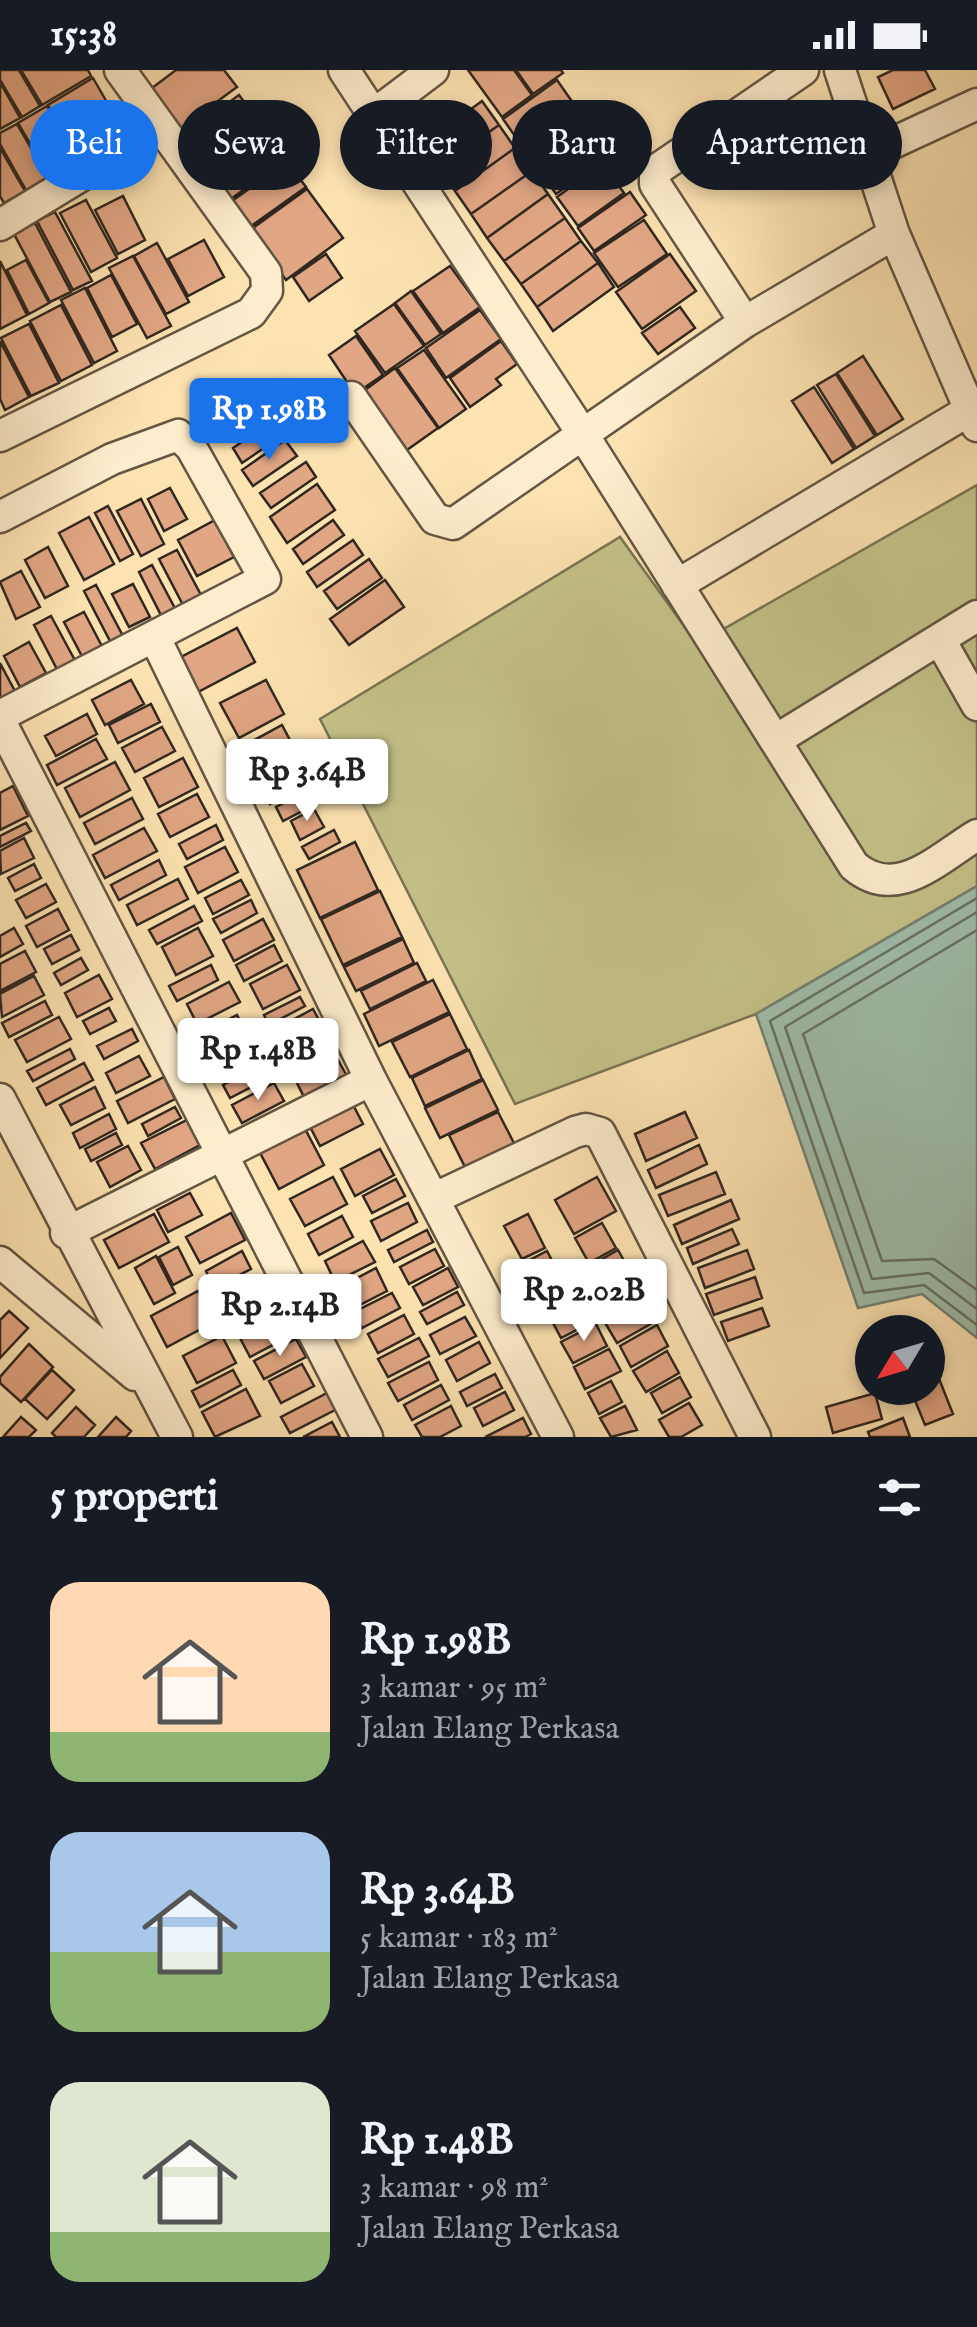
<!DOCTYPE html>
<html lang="id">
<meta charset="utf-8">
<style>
body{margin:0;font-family:"IM FELL English",serif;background:#242831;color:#f1f3f6;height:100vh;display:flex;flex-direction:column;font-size:38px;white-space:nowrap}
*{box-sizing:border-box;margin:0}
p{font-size:32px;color:#9ea1a6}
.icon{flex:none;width:55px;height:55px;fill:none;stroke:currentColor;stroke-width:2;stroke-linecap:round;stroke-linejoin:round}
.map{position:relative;height:1367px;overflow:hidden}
.side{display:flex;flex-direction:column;background:#171b24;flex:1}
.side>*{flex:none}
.hud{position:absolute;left:30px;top:30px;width:918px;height:90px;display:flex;gap:20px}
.needle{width:65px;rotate:232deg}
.tools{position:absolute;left:855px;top:1245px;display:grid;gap:20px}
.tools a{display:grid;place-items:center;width:90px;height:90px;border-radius:50%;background:#171b24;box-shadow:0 5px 15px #0003;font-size:50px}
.price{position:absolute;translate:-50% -85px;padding:0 22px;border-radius:10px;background:#fff;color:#222;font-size:32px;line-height:65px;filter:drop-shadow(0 2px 5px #0008)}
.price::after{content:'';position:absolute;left:50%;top:60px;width:30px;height:22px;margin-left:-15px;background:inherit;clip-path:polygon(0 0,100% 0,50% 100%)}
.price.active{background:#1a73e8;color:#fff}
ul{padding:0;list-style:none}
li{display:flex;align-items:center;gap:30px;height:250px;padding:0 50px}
li span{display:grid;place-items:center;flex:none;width:280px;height:200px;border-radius:30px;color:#555}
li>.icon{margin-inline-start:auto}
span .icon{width:120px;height:120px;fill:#fffc;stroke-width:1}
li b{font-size:42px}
h2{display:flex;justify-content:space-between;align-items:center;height:120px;padding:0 50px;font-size:42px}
.pill{padding:0 35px;border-radius:45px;background:#171b24;box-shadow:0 5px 15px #0003;font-size:35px;line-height:90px}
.pill.active{background:#1a73e8;color:#fff}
.status{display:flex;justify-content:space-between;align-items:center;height:70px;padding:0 50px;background:#171b24;direction:ltr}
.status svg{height:28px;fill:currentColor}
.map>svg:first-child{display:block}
.green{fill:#c4c289;stroke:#7a7454;stroke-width:2.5}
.water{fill:#9fbeac;stroke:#738274;stroke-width:2.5}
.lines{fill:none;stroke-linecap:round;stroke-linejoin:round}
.shore{stroke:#687266;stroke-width:2.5}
.building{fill:#e1a684;stroke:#30271f;stroke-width:2.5}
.minor-casing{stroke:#635644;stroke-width:35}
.minor{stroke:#feedcd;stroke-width:30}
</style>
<div class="status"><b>15:38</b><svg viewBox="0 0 49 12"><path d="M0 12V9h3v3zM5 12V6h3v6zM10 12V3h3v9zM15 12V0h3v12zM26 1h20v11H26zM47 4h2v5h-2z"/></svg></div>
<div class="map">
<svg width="977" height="1367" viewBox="0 0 977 1367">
<rect width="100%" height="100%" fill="#fde3b2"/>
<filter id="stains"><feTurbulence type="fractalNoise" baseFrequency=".002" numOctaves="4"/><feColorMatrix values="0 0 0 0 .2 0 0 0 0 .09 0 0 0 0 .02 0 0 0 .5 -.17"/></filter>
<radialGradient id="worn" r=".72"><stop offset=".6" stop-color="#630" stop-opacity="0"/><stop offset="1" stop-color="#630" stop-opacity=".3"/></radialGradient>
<!-- green -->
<path class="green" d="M977,415V816L756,944L515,1034L320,649L620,467L697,574Z"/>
<!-- water -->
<path class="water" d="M977,816V1268L922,1224L858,1238L756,944Z"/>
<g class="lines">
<!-- shore -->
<path class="shore" d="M977,828L770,951L864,1223L924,1215L977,1255
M977,842L785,957L872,1209L929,1203L977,1239
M977,860L803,964L882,1191L934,1189L977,1220"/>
</g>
<!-- building -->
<path class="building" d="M0,0H19L40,36L22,47L0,10Z
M21,0H88L91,6L42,35Z
M176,0H224L237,17L177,61L148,21Z
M468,0H514L532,25L502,47Z
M516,0H561L563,3L533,24Z
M893,0H925L935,19L893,39L878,7Z
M93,8L124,62L79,88L48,35Z
M557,10L580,43L526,82L503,49Z
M0,12L20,48L0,59Z
M239,25L257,49L199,92L181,68Z
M482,31L499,55L438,98L422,75Z
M47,36L77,89L49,106L18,53Z
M570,53L599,94L556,124L528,84Z
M17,54L48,107L26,120L0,74V63Z
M499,55L515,78L455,121L438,98Z
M247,58L257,71L211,106L201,93Z
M269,66L286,89L228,131L211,108Z
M0,78L25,121L4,133L0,126Z
M515,78L532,101L471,144L455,121Z
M287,92L306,117L247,159L229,133Z
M603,94L624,123L578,156L557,127Z
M532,101L548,124L487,168L471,144Z
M307,119L343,168L286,210L250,160Z
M630,122L646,145L594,181L578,158Z
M548,124L565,148L504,191L487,168Z
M123,126L145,170L118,184L95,140Z
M86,130L117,188L91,202L60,143Z
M55,142L92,211L73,220L37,151Z
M565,148L581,171L521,214L504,191Z
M644,150L667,184L618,217L594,183Z
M35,153L71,222L50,232L14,164Z
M204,170L224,207L188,226L168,189Z
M581,171L598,193L537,237L521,214Z
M157,173L189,232L166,244L134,186Z
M326,184L342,208L309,231L293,207Z
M670,184L696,221L642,259L616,222Z
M133,186L171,256L147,268L109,198Z
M26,190L49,233L29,244L7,200Z
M0,191L27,245L0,259Z
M598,193L614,217L553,261L537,237Z
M450,196L480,237L443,263L413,221Z
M111,205L137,254L112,267L87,218Z
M85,218L117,281L94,293L61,230Z
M411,221L441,264L425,275L395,233Z
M394,234L424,276L385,303L355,261Z
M61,235L92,295L61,311L30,251Z
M680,237L695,258L658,284L642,263Z
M480,240L501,269L446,308L426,278Z
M29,254L59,313L31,326L1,268Z
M356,266L383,305L355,324L329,285Z
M0,271L29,327L5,340L0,329Z
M501,271L517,294L496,309L501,315L470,337L450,308Z
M424,280L466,339L439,358L397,298Z
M863,286L903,349L877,365L837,303Z
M395,298L438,358L407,380L365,320Z
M836,304L875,366L856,378L817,315Z
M261,317L272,333L225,365L214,349Z
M814,317L854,379L832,393L792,331Z
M273,350L283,365L242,393L233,378Z
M285,370L297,386L253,416L242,400Z
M306,392L316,407L271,438L260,423Z
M317,414L335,440L287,473L270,447Z
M170,418L187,449L164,461L148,429Z
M141,429L164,474L141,486L117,441Z
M108,436L133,484L120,491L95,443Z
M89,447L114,494L84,510L59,463Z
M215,450L234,487L197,506L178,470Z
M333,450L344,465L303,494L293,479Z
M353,470L363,485L317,517L307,502Z
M48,477L68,516L45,528L25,490Z
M177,480L201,525L183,535L159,489Z
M369,489L382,508L337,539L324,521Z
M152,495L179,546L165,553L139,502Z
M21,501L40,537L16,549L0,512Z
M385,510L404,537L349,575L330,549Z
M133,514L150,547L129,557L112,524Z
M96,515L123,566L111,573L84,521Z
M84,542L105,582L85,592L64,552Z
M51,546L78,596L60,605L34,555Z
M237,558L255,592L198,622L179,588Z
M29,572L46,603L20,617L4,586Z
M0,593L17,625L0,634Z
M131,610L144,634L105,655L92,630Z
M266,610L284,644L239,668L220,633Z
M151,634L160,652L118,673L109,655Z
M87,644L97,664L56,686L45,666Z
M282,655L292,674L258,691L249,673Z
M162,657L175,681L135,702L122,678Z
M96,669L107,689L57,715L47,695Z
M297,675L305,691L265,711L257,696Z
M183,688L198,717L159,737L144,708Z
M115,692L130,720L80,747L65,718Z
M308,697L315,711L270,734L263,720Z
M13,716L28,746L0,760V723Z
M305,722L312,736L283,751L276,737Z
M197,724L209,747L170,767L158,744Z
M132,728L143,749L95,774L84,753Z
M314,739L324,757L300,770L291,751Z
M26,753L31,761L0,777V766Z
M216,755L223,770L187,789L179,774Z
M144,758L157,781L105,808L93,785Z
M334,760L340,772L309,789L302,777Z
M24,768L34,788L1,804L0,781Z
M355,772L378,820L320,848L297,800Z
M225,777L238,802L198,823L185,797Z
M159,790L166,805L119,830L111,815Z
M34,794L41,808L15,821L8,808Z
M178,809L188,829L137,855L127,835Z
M241,810L249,825L213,844L205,828Z
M46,814L56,832L26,848L16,830Z
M380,821L402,867L343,895L321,849Z
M251,830L257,843L221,863L213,849Z
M194,836L202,851L157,874L149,860Z
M58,839L69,860L37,877L26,856Z
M263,849L274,870L234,891L223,870Z
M14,858L23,874L0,887V866Z
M198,858L213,886L176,905L162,877Z
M71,865L79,880L52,894L44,879Z
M403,869L414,893L356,921L344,897Z
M274,875L282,891L244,911L236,895Z
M25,881L36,902L0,921V894Z
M81,888L88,900L61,915L54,903Z
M417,893L426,911L370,939L361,921Z
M211,895L218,910L177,931L169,916Z
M287,895L300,920L263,939L250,914Z
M99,905L112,929L77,947L65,923Z
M34,906L44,925L2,947L0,924Z
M433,910L449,942L379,976L364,944Z
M229,912L240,932L197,954L187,934Z
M300,927L305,936L269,955L264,945Z
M45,931L52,945L9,967L2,953Z
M109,938L116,951L90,964L83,951Z
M313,939L326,963L282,986L270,962Z
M450,944L467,979L410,1007L392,972Z
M237,945L245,961L205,982L196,966Z
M59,947L71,969L27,992L15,970Z
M132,959L138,971L104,989L97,976Z
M326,964L337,984L298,1005L287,984Z
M250,966L259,984L222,1003L213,985Z
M70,979L75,989L33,1011L27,1001Z
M469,980L482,1009L425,1036L412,1008Z
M139,986L150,1006L116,1023L106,1003Z
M337,988L348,1008L306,1031L295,1009Z
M84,993L93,1010L46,1035L37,1018Z
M260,995L267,1009L230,1028L223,1015Z
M164,1007L175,1029L128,1053L117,1031Z
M483,1010L498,1040L440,1068L425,1038Z
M274,1013L284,1031L242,1053L232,1035Z
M95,1017L105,1038L71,1055L60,1035Z
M349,1027L363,1054L320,1076L306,1049Z
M175,1037L181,1048L148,1066L142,1054Z
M498,1042L517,1079L468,1103L449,1065Z
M685,1042L697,1068L646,1091L635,1064Z
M109,1044L116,1059L80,1078L73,1063Z
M187,1050L200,1075L155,1099L141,1073Z
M302,1053L324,1095L279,1119L257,1077Z
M116,1063L122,1075L91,1091L85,1079Z
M699,1075L707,1094L656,1118L648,1100Z
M128,1076L141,1100L110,1117L97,1092Z
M380,1079L394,1105L355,1126L341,1099Z
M716,1102L725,1124L668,1146L659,1125Z
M333,1107L347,1134L305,1156L290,1129Z
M597,1107L616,1141L574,1164L555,1130Z
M396,1109L405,1126L372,1143L363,1126Z
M190,1123L202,1145L168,1162L157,1140Z
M731,1130L739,1149L682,1174L674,1155Z
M408,1133L417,1152L381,1171L371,1151Z
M231,1143L245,1170L200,1193L186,1167Z
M154,1144L169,1172L119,1198L104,1170Z
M528,1144L545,1178L522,1189L504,1156Z
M342,1146L353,1167L319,1185L308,1164Z
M602,1153L616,1178L589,1193L575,1168Z
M732,1159L739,1174L693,1194L687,1178Z
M427,1160L433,1172L394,1192L388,1180Z
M363,1171L375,1192L335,1212L325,1191Z
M178,1177L192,1205L173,1215L159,1187Z
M435,1179L444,1196L409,1214L400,1197Z
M618,1180L631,1203L604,1219L590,1196Z
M747,1180L754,1199L705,1218L698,1198Z
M242,1181L251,1199L214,1218L206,1201Z
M547,1181L586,1255L561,1268L522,1194Z
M156,1186L175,1223L154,1234L135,1198Z
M376,1198L387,1221L350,1240L338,1218Z
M448,1198L458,1217L423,1235L413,1217Z
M632,1206L643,1226L609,1244L598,1225Z
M257,1207L265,1222L227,1242L219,1227Z
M755,1207L762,1228L714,1245L706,1224Z
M198,1221L214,1252L167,1277L151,1246Z
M457,1222L464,1235L427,1254L420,1242Z
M392,1223L400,1238L362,1258L354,1242Z
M271,1229L276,1239L234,1261L229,1251Z
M642,1230L654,1252L617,1273L604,1251Z
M762,1238L769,1256L728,1271L721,1252Z
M9,1241L28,1258L0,1288V1250Z
M279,1245L290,1266L250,1287L239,1266Z
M404,1245L414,1264L378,1283L368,1264Z
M465,1247L476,1266L440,1284L430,1265Z
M596,1254L607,1276L573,1293L561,1272Z
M657,1255L668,1276L631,1297L620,1276Z
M222,1266L236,1293L197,1313L183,1286Z
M419,1268L429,1286L388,1307L378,1289Z
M296,1269L306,1287L264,1309L254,1291Z
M479,1272L490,1293L457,1311L446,1290Z
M29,1274L53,1297L21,1332L0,1313V1307Z
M609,1279L621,1301L585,1319L574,1297Z
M667,1281L679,1303L646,1322L633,1301Z
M429,1292L438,1310L398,1331L388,1313Z
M302,1294L314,1316L281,1333L269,1311Z
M934,1296L953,1344L925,1355L910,1318H928V1299Z
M52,1300L74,1320L47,1349L25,1329Z
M233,1300L241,1315L200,1337L192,1321Z
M495,1304L502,1318L467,1336L460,1322Z
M680,1307L691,1327L662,1343L651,1323Z
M611,1311L622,1332L599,1344L588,1323Z
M441,1315L449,1330L412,1350L404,1335Z
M246,1319L260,1346L215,1367L202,1342Z
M329,1322L337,1339L290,1363L281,1347Z
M505,1322L514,1340L483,1356L474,1338Z
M875,1323L882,1349L833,1363L826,1337Z
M689,1333L702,1355L681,1367H669L659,1350Z
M451,1336L461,1356L440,1367H422L415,1355Z
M625,1336L637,1360L611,1367L600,1348Z
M76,1337L95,1355L84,1367H56L52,1363Z
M21,1347L36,1360L29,1367H3Z
M116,1347L131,1361L126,1367H98Z
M523,1348L531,1364L525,1367H485Z
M903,1348L910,1367H870L868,1362Z
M332,1352L340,1367H303Z"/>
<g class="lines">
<!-- minor casing -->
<g class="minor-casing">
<path id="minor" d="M344,0L582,363L854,796C897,832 937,789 977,765
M840,0L894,164L977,356
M376,43L433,0
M869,84L977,34
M0,155L161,57
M745,252L655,114V101L803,0
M351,327L435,449L453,454L745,252L894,164
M0,366L251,243L267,221L266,203L120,0
M0,447L112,389L178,365L191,377L265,509L0,646
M677,515L970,340
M155,568L371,1010L558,1367
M940,570L977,635
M0,651L367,1367
M776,670L977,546
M0,1029L177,1367
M435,1128L575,1062L586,1059L600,1063L755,1367
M66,1163L371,1010
M0,1192L135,1305"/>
</g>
<!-- minor -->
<use href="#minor" class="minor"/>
</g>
<rect width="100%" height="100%" filter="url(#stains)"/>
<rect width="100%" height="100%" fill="url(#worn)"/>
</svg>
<div class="tools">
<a><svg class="needle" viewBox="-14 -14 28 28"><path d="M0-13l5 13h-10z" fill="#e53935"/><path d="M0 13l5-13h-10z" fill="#9ea1a6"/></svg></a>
</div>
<b class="price active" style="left:269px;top:393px">Rp 1.98B</b>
<b class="price" style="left:307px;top:754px">Rp 3.64B</b>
<b class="price" style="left:258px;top:1033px">Rp 1.48B</b>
<b class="price" style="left:584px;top:1274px">Rp 2.02B</b>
<b class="price" style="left:280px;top:1289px">Rp 2.14B</b>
<div class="hud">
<a class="pill active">Beli</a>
<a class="pill">Sewa</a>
<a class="pill">Filter</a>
<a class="pill">Baru</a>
<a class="pill">Apartemen</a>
</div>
</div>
<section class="side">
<h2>5 properti<svg class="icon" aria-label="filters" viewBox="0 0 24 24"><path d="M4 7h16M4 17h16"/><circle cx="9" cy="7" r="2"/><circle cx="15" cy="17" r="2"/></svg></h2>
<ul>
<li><span style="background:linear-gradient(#ffd9b3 75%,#8fb573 0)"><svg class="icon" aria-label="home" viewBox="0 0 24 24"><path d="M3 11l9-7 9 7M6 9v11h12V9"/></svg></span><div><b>Rp 1.98B</b><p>3 kamar · 95 m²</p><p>Jalan Elang Perkasa</p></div></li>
<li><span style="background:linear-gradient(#a9c7e8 60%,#8fb573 0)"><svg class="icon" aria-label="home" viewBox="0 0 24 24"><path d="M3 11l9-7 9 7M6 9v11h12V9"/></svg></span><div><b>Rp 3.64B</b><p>5 kamar · 183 m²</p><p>Jalan Elang Perkasa</p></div></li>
<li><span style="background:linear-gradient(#dfe7d0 75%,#8fb573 0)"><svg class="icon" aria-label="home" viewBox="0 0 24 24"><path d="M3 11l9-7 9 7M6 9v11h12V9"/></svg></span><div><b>Rp 1.48B</b><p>3 kamar · 98 m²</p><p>Jalan Elang Perkasa</p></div></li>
</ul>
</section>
